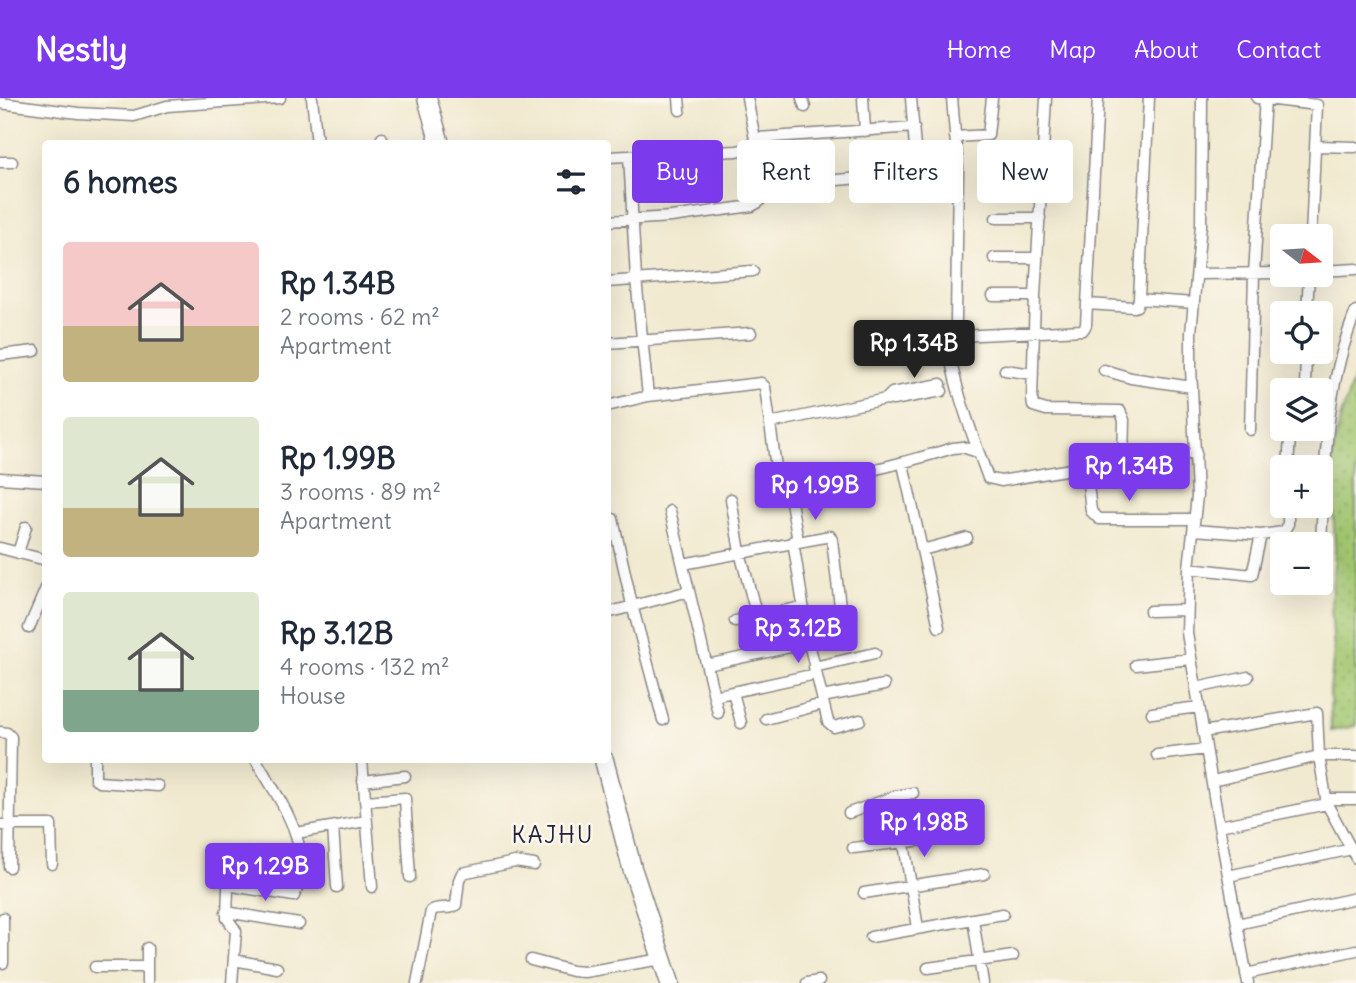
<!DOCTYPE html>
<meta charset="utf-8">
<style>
body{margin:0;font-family:Delius,sans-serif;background:#f6f6f7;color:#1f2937;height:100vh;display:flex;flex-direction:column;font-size:26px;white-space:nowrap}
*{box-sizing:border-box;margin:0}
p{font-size:23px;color:#747a83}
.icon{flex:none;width:38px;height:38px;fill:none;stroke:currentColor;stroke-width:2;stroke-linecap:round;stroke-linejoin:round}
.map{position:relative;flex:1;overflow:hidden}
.details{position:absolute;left:42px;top:42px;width:569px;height:623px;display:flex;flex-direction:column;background:#fff;border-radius:7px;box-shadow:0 7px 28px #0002}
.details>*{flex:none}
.top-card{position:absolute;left:632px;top:42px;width:618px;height:63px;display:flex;gap:14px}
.needle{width:46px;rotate:107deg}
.tools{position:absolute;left:1270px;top:126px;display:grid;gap:14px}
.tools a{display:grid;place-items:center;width:63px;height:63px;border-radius:7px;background:#fff;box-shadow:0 7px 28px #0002;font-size:35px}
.price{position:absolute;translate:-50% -60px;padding:0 16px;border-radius:7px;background:#7c3aed;color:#fff;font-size:23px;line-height:46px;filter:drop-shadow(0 2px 4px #0008)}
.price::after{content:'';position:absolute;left:50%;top:42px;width:21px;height:16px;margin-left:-10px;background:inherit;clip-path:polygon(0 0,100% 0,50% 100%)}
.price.selected{background:#222;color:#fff}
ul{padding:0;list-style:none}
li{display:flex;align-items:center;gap:21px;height:175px;padding:0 21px}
li span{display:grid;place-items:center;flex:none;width:196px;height:140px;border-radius:7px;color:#555}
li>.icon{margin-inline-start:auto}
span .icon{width:84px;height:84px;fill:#fffc;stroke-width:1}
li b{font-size:30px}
h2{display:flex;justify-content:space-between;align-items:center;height:84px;padding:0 21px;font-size:30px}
.chip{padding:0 24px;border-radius:7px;background:#fff;box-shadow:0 7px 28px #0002;font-size:24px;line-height:63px}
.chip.selected{background:#7c3aed;color:#fff}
header{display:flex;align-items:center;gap:42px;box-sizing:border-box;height:98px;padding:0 35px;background:#7c3aed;color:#fff}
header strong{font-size:33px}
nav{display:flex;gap:38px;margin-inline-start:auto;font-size:24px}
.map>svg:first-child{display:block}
.grass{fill:url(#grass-dots);stroke:#627456;stroke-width:2}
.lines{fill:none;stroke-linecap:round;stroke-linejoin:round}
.street-casing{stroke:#8a8686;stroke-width:13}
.highway-casing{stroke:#8a8686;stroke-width:21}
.street{stroke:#fff;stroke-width:10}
.highway{stroke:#fff;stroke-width:18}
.labels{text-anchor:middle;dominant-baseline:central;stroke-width:5;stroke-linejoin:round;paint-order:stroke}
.quarter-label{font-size:23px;letter-spacing:2px;fill:#22223b;stroke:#fbf7ec}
</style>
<header>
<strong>Nestly</strong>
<nav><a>Home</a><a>Map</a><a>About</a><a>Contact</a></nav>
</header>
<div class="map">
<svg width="1356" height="885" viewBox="0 0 1356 885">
<defs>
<pattern id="grass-dots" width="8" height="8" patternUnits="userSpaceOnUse" patternTransform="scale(1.75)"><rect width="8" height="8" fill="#a3c771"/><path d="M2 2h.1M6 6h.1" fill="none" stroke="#8cab63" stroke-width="1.8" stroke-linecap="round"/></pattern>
</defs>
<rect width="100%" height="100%" fill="#fbf7ec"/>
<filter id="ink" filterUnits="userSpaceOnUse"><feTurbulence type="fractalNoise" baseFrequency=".0143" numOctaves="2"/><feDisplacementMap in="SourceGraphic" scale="14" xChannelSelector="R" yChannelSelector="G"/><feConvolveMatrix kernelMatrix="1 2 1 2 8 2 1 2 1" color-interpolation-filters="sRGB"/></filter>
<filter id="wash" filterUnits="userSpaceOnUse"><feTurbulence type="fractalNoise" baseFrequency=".00686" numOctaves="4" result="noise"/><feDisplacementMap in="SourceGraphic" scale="28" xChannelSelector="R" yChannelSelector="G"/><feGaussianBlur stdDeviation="1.57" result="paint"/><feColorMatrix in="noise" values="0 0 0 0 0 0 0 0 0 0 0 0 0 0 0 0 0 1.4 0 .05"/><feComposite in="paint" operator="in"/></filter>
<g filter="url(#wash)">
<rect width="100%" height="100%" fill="#f1ead0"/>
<!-- grass -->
<path class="grass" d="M1356,273V628L1331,633L1330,593L1334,553L1331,507L1335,451L1331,362L1340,321Z"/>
</g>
<g filter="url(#ink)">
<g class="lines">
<!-- street casing -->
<g class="street-casing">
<path id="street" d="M312,0L317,46
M679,0L680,12
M747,0L755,41L757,89L917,75L911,0
M802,0L805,9
M863,0L865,33
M952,0L958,71L956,223
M1046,0L1035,198L1032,301L1033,308L1046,312L1120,313L1124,322L1123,362
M1202,0L1201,127L1191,235V269L1197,398L1189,470L1187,535L1219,728L1248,885
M1257,0L1317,7L1311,138
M0,5L78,15L134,18L167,8L280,0
M955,39L988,37L992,0
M382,40V46
M1317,48L1355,49
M629,58L636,181L648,298
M607,59L737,53L745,51L758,40L914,29
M0,64H12
M917,75L958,71
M996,120H1040
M607,123L671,119L752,108L759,104L757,89
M994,160H1037
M1321,173L1356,171
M1198,176L1283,175
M607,184L753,173
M993,198H1035
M1139,201L1149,0
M1194,205L1139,201L1137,208L1134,209L1087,206L1086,227L1083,232L958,238L950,243C946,269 978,352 988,380L1001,383L1123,362L1196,355
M1087,206L1098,0
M1307,215L1309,177
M607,245L751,235
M0,257L35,253
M1005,272L1033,276
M1104,272L1131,280L1192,289
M1305,292L1306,254
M886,301L893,302L942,293
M607,308L648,298L761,285L765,289L777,377L782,386L788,387C846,380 898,367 953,350L962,349L978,354
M770,325L886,301L892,295L941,286
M1250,332L1254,176L1265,0
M903,366L939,529
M1086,368L1091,413L1099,421H1194
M1288,369L1290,339L1304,331
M0,380L46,383
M788,387L798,443
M731,401L740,454L757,519
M670,413L718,615
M613,421L632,507L663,622
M1194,432L1261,437L1283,434L1288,426V408
M793,443L809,545L828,624L834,629L860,622
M1321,446C1325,366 1325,288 1356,213
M0,450L46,462
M922,452L967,440
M18,455L26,429
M683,466L830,438L832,442L842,525L837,529L807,534
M1189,470L1252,477L1261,437
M1150,513L1186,512
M607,515L689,493
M735,523L802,509
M29,530L46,490
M707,567L809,545
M1136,567L1191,561
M814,569L875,555
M1196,590L1248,579
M733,594L741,625
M714,598L816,576
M822,599L884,587
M1152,615L1199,609
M766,621L823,606
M0,634L7,635L11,639L9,769
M1203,634L1317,615L1319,658L1327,706L1356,760
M1157,657L1206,651
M95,662V681L99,684L158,688
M362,662L372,789
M363,683L405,678
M1212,683L1319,658H1356
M896,698L918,830
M1326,701H1356
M365,703L405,700L410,779
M849,715L896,698L913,695
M0,727H51L52,766
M1219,728L1327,706
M333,729L337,789
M296,735L366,723
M853,750L958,738
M1228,778L1352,751
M864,795L984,776
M226,814L299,826
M973,821L1003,816
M1237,826L1356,800
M871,839L973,821L983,885
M147,850V885
M234,862L277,870
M531,862L572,873L584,874L662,861
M3,865V820
M95,869H147
M928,870L1013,858
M1246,876L1356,852
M232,885L236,833L227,820L228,790L233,788L294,798C317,751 279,701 256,662
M417,885L431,813C438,807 449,813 456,807L459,782L462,775L515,764L534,767
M807,885L819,883"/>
</g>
<!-- highway casing -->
<g class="highway-casing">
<path id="highway" d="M427,0L440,46
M604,662L632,770L670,885"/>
</g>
<!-- street -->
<use href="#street" class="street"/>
<!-- highway -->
<use href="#highway" class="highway"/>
</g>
</g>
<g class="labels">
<!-- quarter labels -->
<g class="quarter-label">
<text x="553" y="736">KAJHU</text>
</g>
</g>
</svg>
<div class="tools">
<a><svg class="needle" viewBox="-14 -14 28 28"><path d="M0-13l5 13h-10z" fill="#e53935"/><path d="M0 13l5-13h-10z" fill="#747a83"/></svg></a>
<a><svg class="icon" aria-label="locate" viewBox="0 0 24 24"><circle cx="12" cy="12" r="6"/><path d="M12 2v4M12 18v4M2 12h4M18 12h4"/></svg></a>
<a><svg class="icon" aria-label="layers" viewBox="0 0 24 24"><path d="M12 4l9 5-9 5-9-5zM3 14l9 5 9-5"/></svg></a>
<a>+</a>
<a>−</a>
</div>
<b class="price selected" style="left:914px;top:282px">Rp 1.34B</b>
<b class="price" style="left:1129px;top:405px">Rp 1.34B</b>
<b class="price" style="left:815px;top:424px">Rp 1.99B</b>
<b class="price" style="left:798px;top:567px">Rp 3.12B</b>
<b class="price" style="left:924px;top:761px">Rp 1.98B</b>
<b class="price" style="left:265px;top:805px">Rp 1.29B</b>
<div class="top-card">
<a class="chip selected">Buy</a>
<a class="chip">Rent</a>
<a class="chip">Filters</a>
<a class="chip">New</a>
</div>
<section class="details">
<h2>6 homes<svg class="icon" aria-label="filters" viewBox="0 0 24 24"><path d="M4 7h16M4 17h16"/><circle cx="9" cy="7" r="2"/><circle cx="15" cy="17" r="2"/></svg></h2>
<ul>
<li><span style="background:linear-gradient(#f6c9c9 60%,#c2b280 0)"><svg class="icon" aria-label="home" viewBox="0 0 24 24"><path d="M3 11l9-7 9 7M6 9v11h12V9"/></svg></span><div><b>Rp 1.34B</b><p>2 rooms · 62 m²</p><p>Apartment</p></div></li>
<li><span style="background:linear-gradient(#dfe7d0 65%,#c2b280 0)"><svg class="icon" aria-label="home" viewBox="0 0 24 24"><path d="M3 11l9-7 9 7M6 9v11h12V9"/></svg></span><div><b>Rp 1.99B</b><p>3 rooms · 89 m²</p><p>Apartment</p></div></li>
<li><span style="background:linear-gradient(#dfe7d0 70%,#7fa58c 0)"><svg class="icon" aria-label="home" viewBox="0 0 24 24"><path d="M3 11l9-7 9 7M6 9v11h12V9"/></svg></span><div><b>Rp 3.12B</b><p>4 rooms · 132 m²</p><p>House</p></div></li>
</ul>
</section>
</div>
